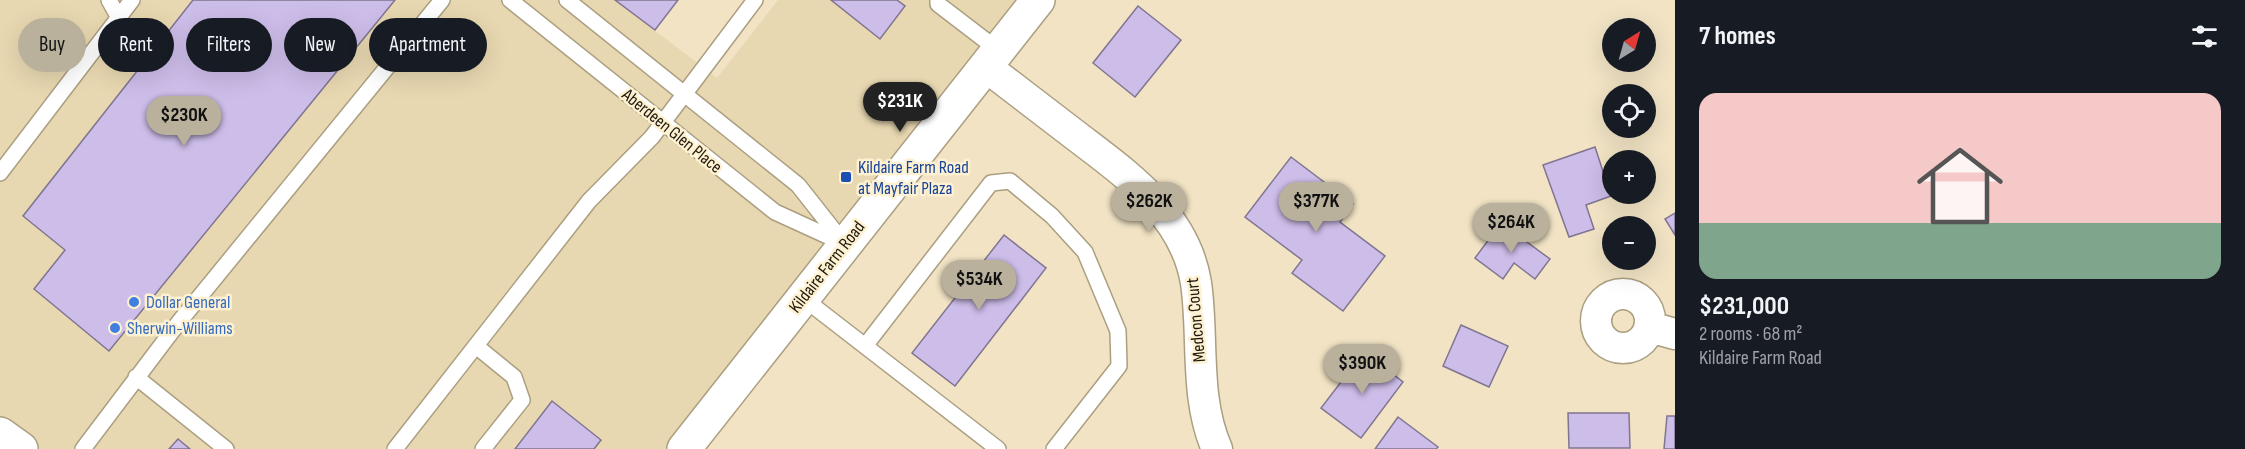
<!DOCTYPE html>
<meta charset="utf-8">
<style>
body{margin:0;font-family:"Sofia Sans Condensed",sans-serif;background:#242831;color:#f1f3f6;height:100vh;display:flex;flex-direction:column;font-size:22px;white-space:nowrap}
*{box-sizing:border-box;margin:0}
p{font-size:20px;color:#9ea1a6}
.icon{flex:none;width:33px;height:33px;fill:none;stroke:currentColor;stroke-width:2;stroke-linecap:round;stroke-linejoin:round}
.map{position:relative;flex:1;overflow:hidden}
.sheet{display:flex;flex-direction:column;background:#171b24;width:570px}
.sheet>*{flex:none}
.hud{position:absolute;left:18px;top:18px;width:570px;height:54px;display:flex;gap:12px}
.needle{width:39px;rotate:37deg}
.fabs{position:absolute;left:1602px;top:18px;display:grid;gap:12px}
.fabs a{display:grid;place-items:center;width:54px;height:54px;border-radius:50%;background:#171b24;box-shadow:0 6px 24px #0002;font-size:30px}
.price{position:absolute;translate:-50% -51px;padding:0 14px;border-radius:21px;background:#bab19d;color:#111;font-size:20px;line-height:39px;filter:drop-shadow(0 2px 3px #0008)}
.price::after{content:'';position:absolute;left:50%;top:36px;width:18px;height:14px;margin-left:-9px;background:inherit;clip-path:polygon(0 0,100% 0,50% 100%)}
.price.current{background:#222;color:#fff}
ul{padding:0;list-style:none}
li{display:grid;align-content:center;gap:12px;height:318px;padding:0 24px}
li+li{border-top:2px solid #363941}
li span{display:grid;place-items:center;height:186px;border-radius:18px;color:#555}
li>.icon{margin-inline-start:auto}
span .icon{width:108px;height:108px;fill:#fffc;stroke-width:1}
li b{font-size:26px}
h2{display:flex;justify-content:space-between;align-items:center;height:72px;padding:0 24px;font-size:26px}
.tag{padding:0 21px;border-radius:27px;background:#171b24;box-shadow:0 6px 24px #0002;font-size:21px;line-height:54px}
.tag.current{background:#bab19d;color:#111}
main{display:flex;flex:1;min-height:0}
.map>svg:first-child{display:block}
.built{fill:#e8d8b1}
.building{fill:#cdbde9;stroke:#807591;stroke-width:1.5}
.lines{fill:none;stroke-linecap:round;stroke-linejoin:round}
.service-casing{stroke:#ab9f81;stroke-width:18}
.minor-casing{stroke:#ab9f81;stroke-width:33}
.secondary-casing{stroke:#ab9f81;stroke-width:36}
.primary-casing{stroke:#ab9f81;stroke-width:36}
.service{stroke:#fff;stroke-width:15}
.minor{stroke:#fff;stroke-width:30}
.secondary{stroke:#fff;stroke-width:33}
.primary{stroke:#fff;stroke-width:33}
.transit-dot{fill:#1a4fb4;stroke:#fef1d1;stroke-width:2}
.shop-dot{fill:#3f7fe0;stroke:#fef1d1;stroke-width:2}
.labels{text-anchor:middle;dominant-baseline:central;stroke-width:5;stroke-linejoin:round;paint-order:stroke}
.street-label{font-size:18px;fill:#1e1a0e;stroke:#fef1d1}
.transit-label{font-size:18px;fill:#164399;stroke:#fef1d1;text-anchor:start}
.shop-label{font-size:18px;fill:#366cbe;stroke:#fef1d1;text-anchor:start}
</style>
<main>
<div class="map">
<svg width="1675" height="449" viewBox="0 0 1675 449">
<rect width="100%" height="100%" fill="#f1e3c4"/>
<!-- built -->
<path class="built" d="M0,0H615L717,78L778,0H1038L684,449H0Z"/>
<!-- building -->
<path class="building" d="M193,0H395L109,351L34,289L65,250L23,216Z
M615,0H678L655,30Z
M831,0H897L905,6L880,39Z
M1138,6L1181,40L1135,97L1093,63Z
M1595,147L1611,196L1586,205L1594,229L1569,237L1543,165Z
M1291,157L1353,204L1340,222L1385,256L1343,311L1292,273L1302,260L1245,217Z
M1675,213V235L1665,219Z
M1501,223L1550,259L1535,279L1514,263L1503,279L1475,258Z
M1004,235L1046,268L955,386L912,353Z
M1461,325L1508,346L1489,387L1443,366Z
M1364,352L1403,382L1361,438L1321,408Z
M552,401L601,440L594,449H515Z
M1568,413H1629L1630,448H1569Z
M1667,416H1675V449H1664Z
M1398,417L1438,447L1436,449H1375Z
M178,439L190,449H169Z"/>
<g class="lines">
<!-- service casing -->
<g class="service-casing">
<path id="service" d="M109,0L119,18
M510,0L775,212L845,244
M567,0L798,185L843,242
M938,0V4L998,50
M0,173L132,0
M803,298L998,449
M476,346L514,377L522,400L483,449
M865,346L991,183L1010,181L1052,216L1085,252L1118,331L1119,366L1054,449
M136,377L226,449
M83,449L179,322L442,0
M395,449L589,201L652,137L755,0"/>
</g>
<!-- minor casing -->
<g class="minor-casing">
<path id="minor" d="M985,66C1015,89 1045,112 1075,135C1126,174 1185,214 1196,283C1204,337 1194,397 1217,449
M1596 321a27 27 0 1 1 54 0a27 27 0 1 1-54 0Z
M1650,327L1675,334"/>
</g>
<!-- secondary casing -->
<g class="secondary-casing">
<path id="secondary" d="M684,449L1038,0"/>
</g>
<!-- primary casing -->
<g class="primary-casing">
<path id="primary" d="M0,434L21,449"/>
</g>
<!-- service -->
<use href="#service" class="service"/>
<!-- minor -->
<use href="#minor" class="minor"/>
<!-- secondary -->
<use href="#secondary" class="secondary"/>
<!-- primary -->
<use href="#primary" class="primary"/>
</g>
<!-- markers -->
<rect class="transit-dot" x="840" y="171" width="12" height="12" rx="3"/>
<g class="shop-dot">
<circle cx="134" cy="302" r="6"/>
<circle cx="115" cy="328" r="6"/>
</g>
<g class="labels">
<!-- street labels -->
<g class="street-label">
<text transform="translate(672 131) rotate(39)">Aberdeen Glen Place</text>
<text transform="translate(827 267) rotate(-52)">Kildaire Farm Road</text>
<text transform="translate(1196 320) rotate(-95)">Medcon Court</text>
</g>
<!-- transit labels -->
<g class="transit-label">
<text x="858" y="167">Kildaire Farm Road<tspan x="858" dy="21">at Mayfair Plaza</tspan></text>
</g>
<!-- shop labels -->
<g class="shop-label">
<text x="146" y="302">Dollar General</text>
<text x="127" y="328">Sherwin-Williams</text>
</g>
</g>
</svg>
<div class="fabs">
<a><svg class="needle" viewBox="-14 -14 28 28"><path d="M0-13l5 13h-10z" fill="#e53935"/><path d="M0 13l5-13h-10z" fill="#9ea1a6"/></svg></a>
<a><svg class="icon" aria-label="locate" viewBox="0 0 24 24"><circle cx="12" cy="12" r="6"/><path d="M12 2v4M12 18v4M2 12h4M18 12h4"/></svg></a>
<a>+</a>
<a>−</a>
</div>
<b class="price current" style="left:900px;top:133px">$231K</b>
<b class="price" style="left:184px;top:147px">$230K</b>
<b class="price" style="left:1149px;top:233px">$262K</b>
<b class="price" style="left:1316px;top:233px">$377K</b>
<b class="price" style="left:1511px;top:254px">$264K</b>
<b class="price" style="left:979px;top:311px">$534K</b>
<b class="price" style="left:1362px;top:395px">$390K</b>
<div class="hud">
<a class="tag current">Buy</a>
<a class="tag">Rent</a>
<a class="tag">Filters</a>
<a class="tag">New</a>
<a class="tag">Apartment</a>
</div>
</div>
<section class="sheet">
<h2>7 homes<svg class="icon" aria-label="filters" viewBox="0 0 24 24"><path d="M4 7h16M4 17h16"/><circle cx="9" cy="7" r="2"/><circle cx="15" cy="17" r="2"/></svg></h2>
<ul>
<li><span style="background:linear-gradient(#f6c9c9 70%,#7fa58c 0)"><svg class="icon" aria-label="home" viewBox="0 0 24 24"><path d="M3 11l9-7 9 7M6 9v11h12V9"/></svg></span><div><b>$231,000</b><p>2 rooms · 68 m²</p><p>Kildaire Farm Road</p></div></li>
</ul>
</section>
</main>
